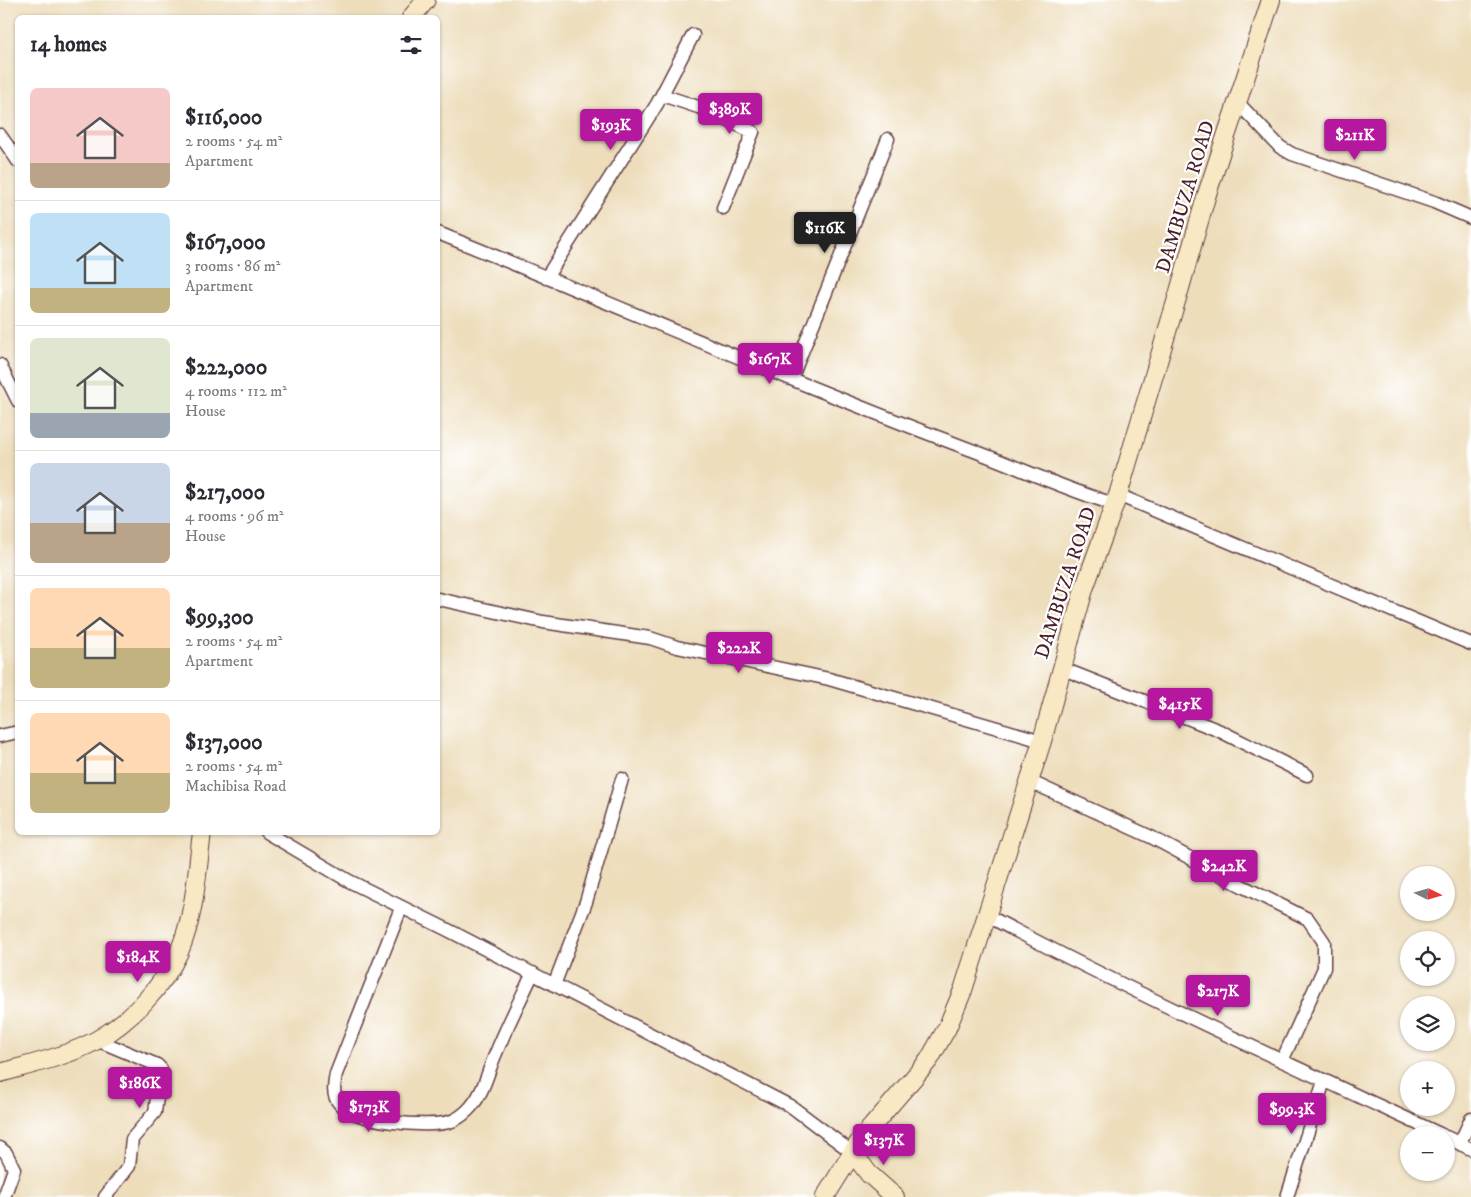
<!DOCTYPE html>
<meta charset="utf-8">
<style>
body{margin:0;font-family:"IM FELL DW Pica",serif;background:#f7f7f7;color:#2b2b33;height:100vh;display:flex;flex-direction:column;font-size:19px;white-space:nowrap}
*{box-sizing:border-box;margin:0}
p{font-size:16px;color:#7c7c81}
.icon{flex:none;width:28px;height:28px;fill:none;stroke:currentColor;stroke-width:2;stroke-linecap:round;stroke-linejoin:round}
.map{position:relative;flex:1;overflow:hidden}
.drawer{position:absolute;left:15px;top:15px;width:425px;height:820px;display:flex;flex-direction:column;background:#fff;border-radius:8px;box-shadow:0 1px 4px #0004}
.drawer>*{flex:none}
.needle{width:32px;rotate:95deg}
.controls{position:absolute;left:1400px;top:866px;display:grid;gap:10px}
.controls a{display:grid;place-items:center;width:55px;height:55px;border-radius:50%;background:#fff;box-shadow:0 1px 4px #0004;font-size:25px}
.price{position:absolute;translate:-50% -42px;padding:0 11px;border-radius:5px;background:#b5179e;color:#fff;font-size:16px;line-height:32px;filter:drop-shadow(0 1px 2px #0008)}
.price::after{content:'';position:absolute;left:50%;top:30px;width:15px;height:11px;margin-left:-8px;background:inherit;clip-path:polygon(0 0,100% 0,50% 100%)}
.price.selected{background:#222;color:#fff}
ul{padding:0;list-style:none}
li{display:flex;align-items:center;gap:15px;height:125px;padding:0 15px}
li+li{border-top:1px solid #e1e1e2}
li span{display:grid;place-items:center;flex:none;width:140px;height:100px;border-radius:8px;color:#555}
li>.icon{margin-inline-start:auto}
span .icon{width:60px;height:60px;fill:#fffc;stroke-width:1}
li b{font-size:21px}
h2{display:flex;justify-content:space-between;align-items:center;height:60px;padding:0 15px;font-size:21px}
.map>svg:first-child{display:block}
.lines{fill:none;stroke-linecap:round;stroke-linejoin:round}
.street-casing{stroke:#623c41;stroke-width:15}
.secondary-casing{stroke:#623c41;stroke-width:20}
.street{stroke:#fff;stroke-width:12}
.secondary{stroke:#f8e8c3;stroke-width:18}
.labels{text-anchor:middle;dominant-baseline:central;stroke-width:4.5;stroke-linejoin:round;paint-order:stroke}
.street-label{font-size:20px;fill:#4a1f2b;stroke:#fff}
</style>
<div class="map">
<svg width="1471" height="1197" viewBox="0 0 1471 1197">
<rect width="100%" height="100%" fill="#fff"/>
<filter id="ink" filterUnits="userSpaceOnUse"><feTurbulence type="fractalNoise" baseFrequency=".02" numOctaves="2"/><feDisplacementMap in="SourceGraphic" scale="10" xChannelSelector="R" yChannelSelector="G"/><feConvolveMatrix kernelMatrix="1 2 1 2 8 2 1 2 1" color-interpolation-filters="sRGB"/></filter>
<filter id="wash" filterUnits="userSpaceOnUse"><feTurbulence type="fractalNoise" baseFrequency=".0096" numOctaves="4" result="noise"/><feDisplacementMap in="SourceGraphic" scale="20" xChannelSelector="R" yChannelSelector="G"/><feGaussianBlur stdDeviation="1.12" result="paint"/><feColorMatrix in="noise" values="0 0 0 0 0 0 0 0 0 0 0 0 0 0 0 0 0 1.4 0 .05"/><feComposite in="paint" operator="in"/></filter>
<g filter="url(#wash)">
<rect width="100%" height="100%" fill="#edddbb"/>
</g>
<g filter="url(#ink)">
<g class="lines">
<!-- street casing -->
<g class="street-casing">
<path id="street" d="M662,95L701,108L753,132L723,208
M1238,103L1280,147L1292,154L1434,202L1471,218
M0,135L18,161
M438,233C615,304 790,382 969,449C1018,467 1064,489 1114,504
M546,278L657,104L693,35
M0,365L18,401
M791,379L888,139
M1118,495L1471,644
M438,599L543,622L650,638L677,647L829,679L1042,741
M1061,668L1220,731L1307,775
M0,736L18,732
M1029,781L1151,837L1242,886L1308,919L1324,942V968L1282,1061
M266,832L349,881L446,929L792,1107L853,1153
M401,908L336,1074C334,1085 332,1095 339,1103C353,1122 427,1128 449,1122C456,1120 463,1115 468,1110C484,1094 487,1073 496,1053C507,1026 520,1000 533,973
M986,915C1135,994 1289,1064 1442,1135
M554,985L586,902L622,779
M97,1040L157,1065L161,1069L155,1112L132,1139L129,1166L105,1197
M1446,1137L1471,1149
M1460,1143L1471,1119
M0,1148L6,1153L14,1169L4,1197
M1287,1197L1324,1081"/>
</g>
<!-- secondary casing -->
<g class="secondary-casing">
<path id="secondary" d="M411,18L426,0
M0,1073C32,1064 68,1056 97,1040C130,1021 163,987 179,952C195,915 197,872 202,832
M853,1153L869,1174L895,1197
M825,1197L861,1139L929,1060L947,1028L963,990L1042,741L1084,589L1118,495L1178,295L1206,197L1271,0"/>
</g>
<!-- street -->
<use href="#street" class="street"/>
<!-- secondary -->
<use href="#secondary" class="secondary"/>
</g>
</g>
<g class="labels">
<!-- street labels -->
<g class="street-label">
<text transform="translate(1186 197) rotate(-73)">DAMBUZA ROAD</text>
<text transform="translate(1066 583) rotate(-72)">DAMBUZA ROAD</text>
</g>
</g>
</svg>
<div class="controls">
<a><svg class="needle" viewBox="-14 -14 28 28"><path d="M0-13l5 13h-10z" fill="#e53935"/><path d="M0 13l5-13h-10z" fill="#7c7c81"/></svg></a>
<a><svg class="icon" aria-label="locate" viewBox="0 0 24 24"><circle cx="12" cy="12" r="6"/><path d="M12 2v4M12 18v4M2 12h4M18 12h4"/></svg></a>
<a><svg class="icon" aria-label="layers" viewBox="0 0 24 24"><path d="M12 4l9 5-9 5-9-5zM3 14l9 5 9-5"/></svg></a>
<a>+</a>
<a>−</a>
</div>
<b class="price" style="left:730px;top:135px">$389K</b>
<b class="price" style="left:611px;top:151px">$193K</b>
<b class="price" style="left:1355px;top:161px">$211K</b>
<b class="price selected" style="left:825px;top:254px">$116K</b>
<b class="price" style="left:770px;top:385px">$167K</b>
<b class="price" style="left:739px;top:674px">$222K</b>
<b class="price" style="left:1180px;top:730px">$415K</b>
<b class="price" style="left:1224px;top:892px">$242K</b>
<b class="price" style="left:138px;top:983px">$184K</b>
<b class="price" style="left:1218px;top:1017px">$217K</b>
<b class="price" style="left:140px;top:1109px">$186K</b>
<b class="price" style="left:369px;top:1133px">$173K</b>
<b class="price" style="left:1292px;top:1135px">$99.3K</b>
<b class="price" style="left:884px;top:1166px">$137K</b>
<section class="drawer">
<h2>14 homes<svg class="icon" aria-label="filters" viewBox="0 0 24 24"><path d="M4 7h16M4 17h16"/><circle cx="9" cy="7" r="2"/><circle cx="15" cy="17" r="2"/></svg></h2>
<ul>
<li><span style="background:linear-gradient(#f6c9c9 75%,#b9a48a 0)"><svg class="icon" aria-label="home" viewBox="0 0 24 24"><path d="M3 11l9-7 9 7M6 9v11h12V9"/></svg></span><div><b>$116,000</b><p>2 rooms · 54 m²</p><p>Apartment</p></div></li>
<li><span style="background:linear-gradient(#bfe0f5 75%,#c2b280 0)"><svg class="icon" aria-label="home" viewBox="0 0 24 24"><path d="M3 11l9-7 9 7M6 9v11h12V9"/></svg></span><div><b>$167,000</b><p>3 rooms · 86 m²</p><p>Apartment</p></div></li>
<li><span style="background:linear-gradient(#dfe7d0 75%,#9aa5b1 0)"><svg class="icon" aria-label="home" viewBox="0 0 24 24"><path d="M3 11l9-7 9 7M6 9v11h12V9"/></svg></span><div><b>$222,000</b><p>4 rooms · 112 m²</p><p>House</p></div></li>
<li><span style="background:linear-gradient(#c9d6e8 60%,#b9a48a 0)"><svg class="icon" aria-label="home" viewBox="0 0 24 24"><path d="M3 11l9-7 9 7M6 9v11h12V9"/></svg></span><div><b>$217,000</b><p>4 rooms · 96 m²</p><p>House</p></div></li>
<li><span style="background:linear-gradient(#ffd9b3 60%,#c2b280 0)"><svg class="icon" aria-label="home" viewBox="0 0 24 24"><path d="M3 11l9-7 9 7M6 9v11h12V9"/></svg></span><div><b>$99,300</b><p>2 rooms · 54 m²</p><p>Apartment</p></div></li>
<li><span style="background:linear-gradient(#ffd9b3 60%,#c2b280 0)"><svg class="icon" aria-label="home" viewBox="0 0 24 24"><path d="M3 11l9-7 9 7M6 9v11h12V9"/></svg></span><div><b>$137,000</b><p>2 rooms · 54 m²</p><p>Machibisa Road</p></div></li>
</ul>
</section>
</div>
